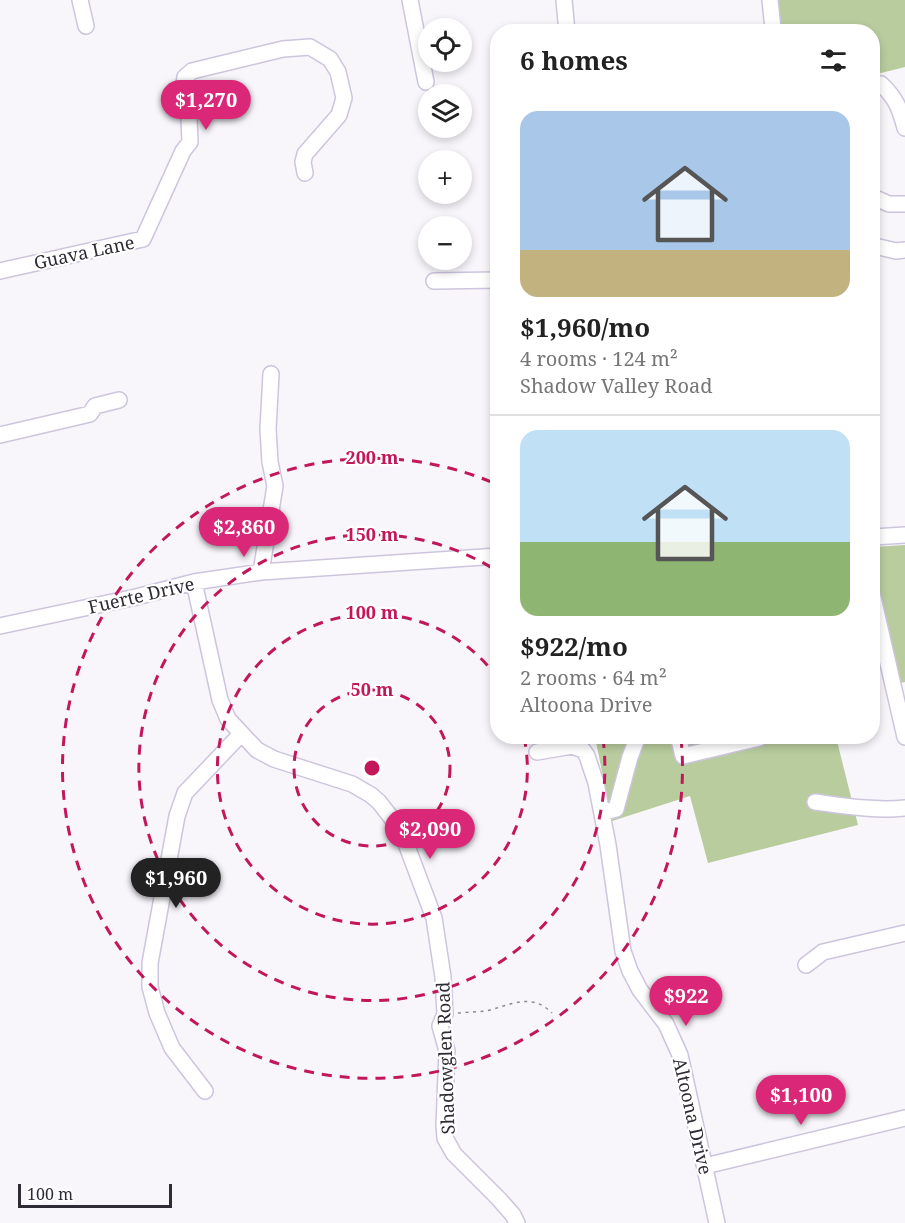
<!DOCTYPE html>
<meta charset="utf-8">
<style>
body{margin:0;font-family:"Noto Serif",serif;background:#f6f6f6;color:#222;height:100vh;display:flex;flex-direction:column;font-size:22px;white-space:nowrap}
*{box-sizing:border-box;margin:0}
p{font-size:20px;color:#767676}
.icon{flex:none;width:33px;height:33px;fill:none;stroke:currentColor;stroke-width:2;stroke-linecap:round;stroke-linejoin:round}
.map{position:relative;flex:1;overflow:hidden}
.sheet{position:absolute;left:490px;top:24px;width:390px;height:720px;display:flex;flex-direction:column;background:#fff;border-radius:24px;box-shadow:0 3px 9px #0003}
.sheet>*{flex:none}
.buttons{position:absolute;left:418px;top:18px;display:grid;gap:12px}
.buttons a{display:grid;place-items:center;width:54px;height:54px;border-radius:50%;background:#fff;box-shadow:0 3px 9px #0003;font-size:30px}
.scale{position:absolute;left:18px;bottom:15px;width:154px;box-sizing:border-box;padding-left:6px;border:3px solid #2e2b34;border-top:0;font-size:16px;line-height:21px;white-space:nowrap;color:#2e2b34;-webkit-text-stroke:4px #fff;paint-order:stroke}
.price{position:absolute;translate:-50% -51px;padding:0 14px;border-radius:21px;background:#db2777;color:#fff;font-size:20px;line-height:39px;filter:drop-shadow(0 2px 3px #0008)}
.price::after{content:'';position:absolute;left:50%;top:36px;width:18px;height:14px;margin-left:-9px;background:inherit;clip-path:polygon(0 0,100% 0,50% 100%)}
.price.selected{background:#222;color:#fff}
ul{padding:0;list-style:none}
li{display:grid;align-content:center;gap:12px;height:318px;padding:0 30px}
li+li{border-top:2px solid #e0e0e0}
li span{display:grid;place-items:center;height:186px;border-radius:18px;color:#555}
li>.icon{margin-inline-start:auto}
span .icon{width:108px;height:108px;fill:#fffc;stroke-width:1}
li b{font-size:26px}
h2{display:flex;justify-content:space-between;align-items:center;height:72px;padding:0 30px;font-size:26px}
.map>svg:first-child{display:block}
.green{fill:#b9cc9e}
.lines{fill:none;stroke-linecap:round;stroke-linejoin:round}
.minor-casing{stroke:#cdc5dd;stroke-width:18}
.path{stroke:#8c8a91;stroke-width:1.5;stroke-dasharray:3 4.5;stroke-linecap:butt}
.minor{stroke:#fff;stroke-width:15}
.ring{fill:none;stroke:#c2185b;stroke-width:3;stroke-dasharray:10 8}
.labels{text-anchor:middle;dominant-baseline:central;stroke-width:4.5;stroke-linejoin:round;paint-order:stroke}
.street-label{font-size:18px;fill:#2e2b34;stroke:#fff}
.centre{fill:#c2185b;stroke:#fff;stroke-width:3}
.ring-label{font-size:18px;text-anchor:middle;font-weight:bold;fill:#c2185b;stroke:#fff;stroke-width:4.5;stroke-linejoin:round;paint-order:stroke}
</style>
<div class="map">
<svg width="905" height="1223" viewBox="0 0 905 1223">
<rect width="100%" height="100%" fill="#f8f6fb"/>
<!-- green -->
<path class="green" d="M770,0H905V67L873,75V32H770Z
M905,545V682L896,684L873,585V547Z
M595,737H836L858,825L708,863L690,796L612,821Z"/>
<g class="lines">
<!-- minor casing -->
<g class="minor-casing">
<path id="minor" d="M80,0L86,26
M410,0L426,82
M564,0L567,32
M770,0L773,29
M873,85L881,84C896,98 900,109 905,128
M873,197L889,204H905
M879,247L896,251L905,250
M0,271L143,239L183,151L190,142L189,119L184,84L185,77L192,71L283,49L310,47L330,59L338,72L344,98L339,115L305,154L303,162L305,173
M434,281L498,280
M0,435L90,414L95,406L119,400
M873,537L905,535
M261,572L275,486L270,462L268,429L271,374
M194,582L220,700L228,719L257,750L274,759L352,784L371,795L379,802L397,825L402,833L434,918L443,977L445,1014L440,1026L447,1051L444,1125L445,1138L454,1154L499,1199L513,1215L517,1223
M873,598L905,737
M0,626L136,597L194,582L261,572L498,556
M678,736L683,756L759,738
M537,752L572,746L583,750L587,756L596,783L608,845L623,951L630,971L640,990L666,1024L680,1055L717,1223
M815,802C845,806 875,811 905,808
M602,813L616,809L630,757L638,736
M806,965L823,952L905,933
M205,1091L172,1048L157,1013L150,987V963L177,816L185,793L241,734
M705,1166L905,1118"/>
</g>
<!-- path -->
<path class="path" d="M458,1013C467,1012 477,1012 486,1011C511,1005 531,992 552,1013"/>
<!-- minor -->
<use href="#minor" class="minor"/>
</g>
<!-- distance rings -->
<g class="ring">
<circle cx="372" cy="768" r="78"/>
<path d="M524 737A155 155 0 1 1 497 677"/>
<path d="M603 738A233 233 0 1 1 497 571"/>
<path d="M681 738A310 310 0 1 1 496 484"/>
</g>
<g class="labels">
<!-- street labels -->
<g class="street-label">
<text transform="translate(84 252) rotate(-12)">Guava Lane</text>
<text transform="translate(141 595) rotate(-13)">Fuerte Drive</text>
<text transform="translate(445 1058) rotate(-92)">Shadowglen Road</text>
<text transform="translate(693 1116) rotate(77)">Altoona Drive</text>
</g>
</g>
<circle cx="372" cy="768" r="9" class="centre"/>
<g class="ring-label">
<text x="372" y="464">200 m</text>
<text x="372" y="541">150 m</text>
<text x="372" y="619">100 m</text>
<text x="372" y="696">50 m</text>
</g>
</svg>
<div class="buttons">
<a><svg class="icon" aria-label="locate" viewBox="0 0 24 24"><circle cx="12" cy="12" r="6"/><path d="M12 2v4M12 18v4M2 12h4M18 12h4"/></svg></a>
<a><svg class="icon" aria-label="layers" viewBox="0 0 24 24"><path d="M12 4l9 5-9 5-9-5zM3 14l9 5 9-5"/></svg></a>
<a>+</a>
<a>−</a>
</div>
<div class="scale">100 m</div>
<b class="price" style="left:206px;top:131px">$1,270</b>
<b class="price" style="left:244px;top:558px">$2,860</b>
<b class="price" style="left:430px;top:860px">$2,090</b>
<b class="price selected" style="left:176px;top:909px">$1,960</b>
<b class="price" style="left:686px;top:1027px">$922</b>
<b class="price" style="left:801px;top:1126px">$1,100</b>
<section class="sheet">
<h2>6 homes<svg class="icon" aria-label="filters" viewBox="0 0 24 24"><path d="M4 7h16M4 17h16"/><circle cx="9" cy="7" r="2"/><circle cx="15" cy="17" r="2"/></svg></h2>
<ul>
<li><span style="background:linear-gradient(#a9c7e8 75%,#c2b280 0)"><svg class="icon" aria-label="home" viewBox="0 0 24 24"><path d="M3 11l9-7 9 7M6 9v11h12V9"/></svg></span><div><b>$1,960/mo</b><p>4 rooms · 124 m²</p><p>Shadow Valley Road</p></div></li>
<li><span style="background:linear-gradient(#bfe0f5 60%,#8fb573 0)"><svg class="icon" aria-label="home" viewBox="0 0 24 24"><path d="M3 11l9-7 9 7M6 9v11h12V9"/></svg></span><div><b>$922/mo</b><p>2 rooms · 64 m²</p><p>Altoona Drive</p></div></li>
</ul>
</section>
</div>
